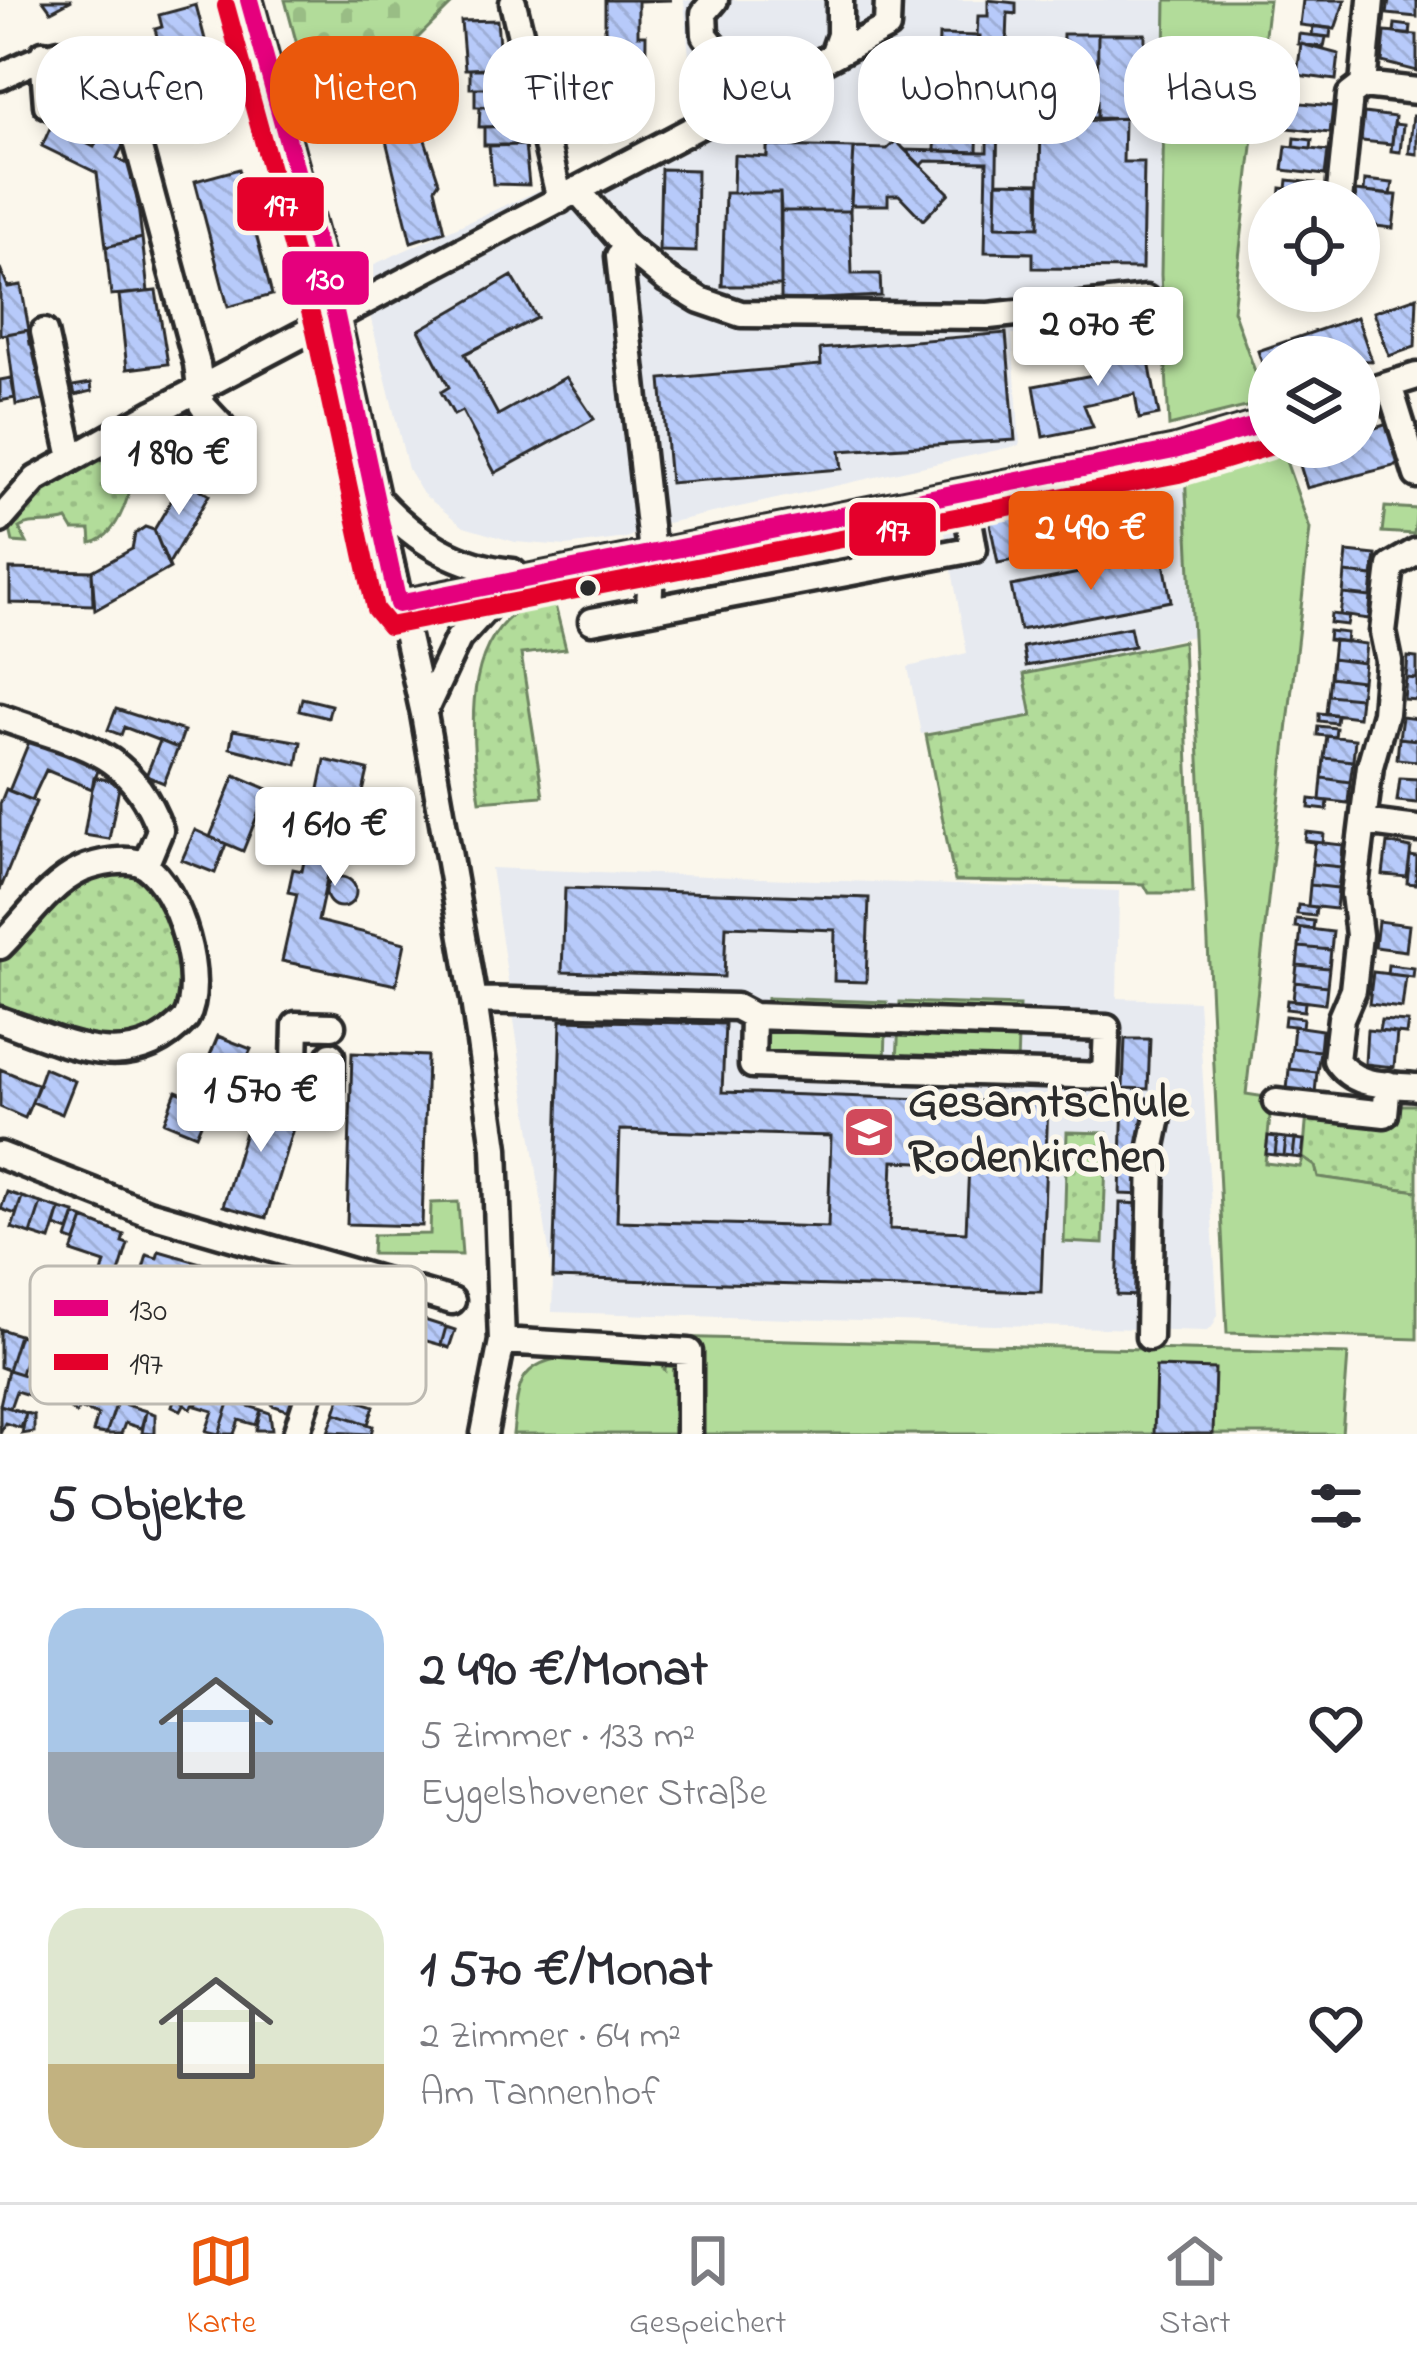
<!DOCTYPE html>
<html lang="de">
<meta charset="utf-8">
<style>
body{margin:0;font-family:"Indie Flower",sans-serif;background:#f2f2f3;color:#2b2b33;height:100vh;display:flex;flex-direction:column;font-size:45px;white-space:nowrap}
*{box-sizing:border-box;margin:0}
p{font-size:39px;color:#7c7c81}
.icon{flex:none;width:66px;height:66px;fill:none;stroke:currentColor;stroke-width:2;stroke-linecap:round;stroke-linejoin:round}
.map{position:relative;height:1434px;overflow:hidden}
.sheet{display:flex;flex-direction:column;background:#fff;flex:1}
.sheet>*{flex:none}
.banner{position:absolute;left:36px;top:36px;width:1347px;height:108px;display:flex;gap:24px}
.tools{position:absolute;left:1248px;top:180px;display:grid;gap:24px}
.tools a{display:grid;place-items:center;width:132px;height:132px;border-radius:50%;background:#fff;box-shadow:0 6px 18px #0003;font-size:60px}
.price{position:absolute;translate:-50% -102px;padding:0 27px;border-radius:12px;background:#fff;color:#222;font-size:39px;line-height:78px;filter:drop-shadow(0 3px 6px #0008)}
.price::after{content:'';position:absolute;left:50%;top:72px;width:36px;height:27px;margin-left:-18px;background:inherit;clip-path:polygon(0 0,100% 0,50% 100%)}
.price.selected{background:#ea580c;color:#fff}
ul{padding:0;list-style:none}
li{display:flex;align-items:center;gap:36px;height:300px;padding:0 48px}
li span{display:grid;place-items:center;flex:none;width:336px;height:240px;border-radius:36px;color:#555}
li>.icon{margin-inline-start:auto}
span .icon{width:144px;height:144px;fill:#fffc;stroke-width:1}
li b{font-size:51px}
h2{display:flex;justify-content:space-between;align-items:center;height:144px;padding:0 48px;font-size:51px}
.chip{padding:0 42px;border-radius:48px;background:#fff;box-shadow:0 6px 18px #0003;font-size:42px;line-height:108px}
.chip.selected{background:#ea580c;color:#fff}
.dock{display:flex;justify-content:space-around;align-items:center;height:168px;border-top:3px solid #e1e1e2;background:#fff;font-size:33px;color:#7c7c81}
.dock a{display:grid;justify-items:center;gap:6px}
.dock .selected{color:#ea580c}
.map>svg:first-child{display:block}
.built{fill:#e7eaf0}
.grass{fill:url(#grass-dots);stroke:#6e8462;stroke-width:3}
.cemetery{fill:url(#cemetery-stones);stroke:#6e8462;stroke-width:3}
.park{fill:#b2dc9a;stroke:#6e8462;stroke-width:3}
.building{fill:url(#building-back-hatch);stroke:#2b2b2b;stroke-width:3;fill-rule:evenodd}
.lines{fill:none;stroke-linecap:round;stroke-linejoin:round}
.minor-casing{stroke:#2b2b2b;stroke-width:33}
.minor{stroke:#fbf7ec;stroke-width:24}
.bus-1-casing{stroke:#fbf7ec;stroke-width:27}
.bus-2-casing{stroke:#fbf7ec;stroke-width:27}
.bus-1{stroke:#e5007d;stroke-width:18}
.bus-2{stroke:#e4002b;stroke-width:18}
.bus-dot{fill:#2b2b2b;stroke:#fbf7ec;stroke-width:4.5}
.labels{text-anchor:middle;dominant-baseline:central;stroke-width:10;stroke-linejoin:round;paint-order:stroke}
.poi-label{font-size:48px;font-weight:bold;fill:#2b2b2b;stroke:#fbf7ec;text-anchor:start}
.key{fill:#fbf7ec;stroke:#bdbab2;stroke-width:3}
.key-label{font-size:33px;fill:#2b2b2b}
.line-badge{stroke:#fbf7ec;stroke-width:4.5}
.badge-label{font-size:33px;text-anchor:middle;font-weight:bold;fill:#fff}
</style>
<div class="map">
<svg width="1417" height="1434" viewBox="0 0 1417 1434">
<defs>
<pattern id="grass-dots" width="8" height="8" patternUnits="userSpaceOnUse" patternTransform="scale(3)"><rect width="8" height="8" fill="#b2dc9a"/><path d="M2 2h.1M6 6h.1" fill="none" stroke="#99bd85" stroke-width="1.8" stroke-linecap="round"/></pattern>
<pattern id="cemetery-stones" width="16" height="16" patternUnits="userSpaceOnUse" patternTransform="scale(3)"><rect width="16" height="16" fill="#b2dc9a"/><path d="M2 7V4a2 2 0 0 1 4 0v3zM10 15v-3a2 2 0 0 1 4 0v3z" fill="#99bd85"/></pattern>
<pattern id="building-back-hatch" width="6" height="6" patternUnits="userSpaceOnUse" patternTransform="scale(3)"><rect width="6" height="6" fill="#b7cafa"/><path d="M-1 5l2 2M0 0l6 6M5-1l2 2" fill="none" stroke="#9eaed6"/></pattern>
</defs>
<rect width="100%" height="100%" fill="#fbf7ec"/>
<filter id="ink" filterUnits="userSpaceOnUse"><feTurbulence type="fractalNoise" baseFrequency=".00833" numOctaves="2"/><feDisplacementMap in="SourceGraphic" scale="24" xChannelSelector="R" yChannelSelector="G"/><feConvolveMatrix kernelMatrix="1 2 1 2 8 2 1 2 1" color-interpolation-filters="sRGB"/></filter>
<g filter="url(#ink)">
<!-- built -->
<path class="built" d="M684,0H1166L1164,326L1012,334L1020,445L649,527L626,538L566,546L515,542L464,527L423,494L408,469L359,271L586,169L694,114Z
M1185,472L1193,636L1025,673L1032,716L921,734L908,667L967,653L943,521Z
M491,868L1119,891L1117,998L1198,1001L1218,1315L1212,1327L1206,1331L552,1312L553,1278Z"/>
<!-- grass -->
<path class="grass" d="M138,436C137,466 126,536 91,543L90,530H73L67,520C52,526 32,520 19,528L27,543L13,542L10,529L50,485Z
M553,597L566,649L521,654L543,796L480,801C469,729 459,616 553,597Z
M1183,641L1193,893H1149L1144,884L955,881L926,735L1032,716L1024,674Z
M137,871C182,912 190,964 177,1022L115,1051L0,1014V953C48,905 66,874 137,871Z
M1398,1105H1417V1191L1317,1177L1314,1166L1303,1158L1307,1113L1393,1124Z
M1067,1132L1107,1133L1103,1244L1064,1242Z"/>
<!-- cemetery -->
<path class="cemetery" d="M285,0H456L321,134Z"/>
<!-- park -->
<path class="park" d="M1166,0H1269L1233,310L1266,402L1169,426L1161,275Z
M1281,447L1310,529L1246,1094L1272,1098L1265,1163L1300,1167L1303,1158L1315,1166L1318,1177L1417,1191V1339L1227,1333L1185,472Z
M1385,507L1417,509L1414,534L1382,532Z
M767,998L887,1002L885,1062L765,1057Z
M900,1002L1019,1006L1017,1066L897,1062Z
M458,1202L462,1255L372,1254L373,1235L430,1234L431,1203Z
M667,1337L1348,1354L1342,1434H513C515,1419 515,1402 520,1387C534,1340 621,1361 658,1362L665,1370Z"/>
<!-- building -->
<path class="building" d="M43,0H72L51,11Z
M605,0H671L638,1V35H646L645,120L574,119L575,36H605Z
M988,0L1016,3V14L1008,13L1007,42L1054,43V48H1062V55H1053V73H1062V81H1054L1053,117H1042L1043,53L999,52L996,226L1039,227L1041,124L1124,118L1123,162H1144L1142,269L1033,268V253L985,252L987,162L926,161L921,166L905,150L987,152L988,44L980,45L977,36L978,16H988Z
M1303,0H1345L1335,29L1300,25Z
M1389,0H1417V17L1387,14Z
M196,5L229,132L185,144L163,60L170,58L168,50L161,52L155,29L162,27L159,15Z
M497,20L501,69H465L461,21Z
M1395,24L1411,26L1410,35L1394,33Z
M1313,26L1331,28L1330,37L1312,35Z
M1385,32L1417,35V71L1382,62Z
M1063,34H1098L1097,118L1061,117Z
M1098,34H1145L1144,119L1097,118Z
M1299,34L1326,37L1324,47L1298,44Z
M939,35L980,36L979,96L987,97V107H978L977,152L935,151Z
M1301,44L1339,54L1336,80L1297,75Z
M486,68L506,69V88H470V69Z
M62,77H83V93H62Z
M475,88H511L510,107H475Z
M1291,102L1333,106L1330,133L1288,128Z
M480,107H516L515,126L479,127Z
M1364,113L1395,117L1392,144L1361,141Z
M1413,116H1417V154L1409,153Z
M418,119L439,182L435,188L445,231L411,242L383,128Z
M1394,124L1403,125L1400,152L1391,151Z
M51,126L94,147L103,128L126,140L117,158L129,165L135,182L142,238L106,247L97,173L42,146Z
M520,126V145H484V127Z
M1295,138L1312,140L1311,149L1294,147Z
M896,141L949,193L923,220L899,195H888V205H851L854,148L887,149Z
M525,145L529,185L493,184L489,146Z
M767,146L854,148L850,211H781L780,193H733L734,155L767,157Z
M1286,146L1328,151L1325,175L1283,170Z
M239,169L272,295L228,307L195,181Z
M661,169L697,170L696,252L659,251Z
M1288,180L1315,183L1314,192L1287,189Z
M1365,180L1393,183L1391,195L1364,192Z
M997,182L1039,183V227L996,226Z
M1281,188L1323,193L1322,201H1280Z
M1355,191L1397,195L1393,228L1359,224Z
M725,193H780L781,286H722Z
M781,211H850L852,274H880L881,296L781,301Z
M142,238L148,292L111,295L106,247Z
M0,268L8,287L21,285L29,330L0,335Z
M512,276L537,318L465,354L498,415L566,377L594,419L495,473L462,411L454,415L441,392L449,387L419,330Z
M156,291L168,364L127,369L119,295Z
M1417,297L1415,347L1389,356L1374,312Z
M1357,317L1372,361L1269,357V384L1258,351Z
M28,330L30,344L41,342L51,399L16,405L7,334Z
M1006,333L1015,440L840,451L842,469L670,483L661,379L821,365L820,349Z
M1145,340L1159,415L1139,419L1135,394L1126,396L1084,405L1093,427L1043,437L1034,386L1098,374L1094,350Z
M11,378L15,398L0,401V380Z
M91,383L92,391L75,395L73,386Z
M1391,423L1402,459L1394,466L1307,488L1296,452L1359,447V433Z
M184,479L209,495L168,565L154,530Z
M1160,487L1168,531L998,563L989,519Z
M145,527L154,530L170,568L95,610L92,571L132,549L135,534Z
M1347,552L1376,555L1373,576L1345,573Z
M1163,557L1171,601L1020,630L1011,586Z
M10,569L92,571L93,605L10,603Z
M1345,573L1373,576L1371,597L1343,594Z
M1343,594L1371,597L1369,619L1340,615Z
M1331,614L1349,616L1347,625L1330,623Z
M1130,627L1134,646L1026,666L1023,647Z
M1329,631L1347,633L1346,642L1328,640Z
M1334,640L1366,644L1364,663L1332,659Z
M1408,657L1417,658V679L1406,678Z
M1332,659L1364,663L1362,681L1330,677Z
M1330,677L1362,681L1360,698L1328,695Z
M1406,678L1417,679V700L1404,699Z
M1328,695L1360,698L1358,717L1326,713Z
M302,698L331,705L328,718L299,711Z
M116,709L184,731L178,748L124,727L121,735L108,730Z
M1319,713L1337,715L1336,723L1319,721Z
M1402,717L1417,719V740L1399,738Z
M1318,726L1336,728L1335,737L1317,735Z
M233,730L301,742L297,765L230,748Z
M1327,736L1355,739L1353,761L1324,758Z
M31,737L101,761L92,789L46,770L32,800L9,791Z
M1399,738L1417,740V761L1397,759Z
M160,741L178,748L164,783L146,776Z
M1324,758L1353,761L1350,782L1322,778Z
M325,760L368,770L348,859L332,856L318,921L405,943L396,985L282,961L297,894L288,892L293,869L302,871Z
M235,775L268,789L243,851L210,837Z
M94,777L120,783L109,839L84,835Z
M1322,778L1350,782L1348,803L1320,800Z
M1400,778L1417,779V803L1397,801Z
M6,789L36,802L0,890V804Z
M1310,799L1328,801L1327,810L1309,808Z
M195,830L226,844L215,873L182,860Z
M1306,832L1324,834L1323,843L1305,841Z
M1315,842L1343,845L1341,867L1312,864Z
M1387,843L1411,848L1407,877L1383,875Z
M1410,856L1417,857L1416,884L1407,883Z
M1312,864L1341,867L1338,888L1310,885Z
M326 892a15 15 0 1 1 30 0a15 15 0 1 1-30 0Z
M1310,885L1338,888L1336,909L1308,906Z
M565,888L869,898L866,982L834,981L835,930L726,926L724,977L562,972Z
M1298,905L1316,907L1315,916L1297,914Z
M1296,919L1314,921L1313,929L1295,927Z
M1378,921L1409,925L1406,951L1375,947Z
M1301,928L1333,932L1331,950L1299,947Z
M1299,947L1331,950L1329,968L1297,965Z
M1297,965L1329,968L1327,986L1295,982Z
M1388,965L1414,968L1413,977L1387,974Z
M1373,972L1406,976L1402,1008L1369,1004Z
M1295,982L1327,986L1325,1004L1293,1000Z
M1287,1000L1305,1002L1304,1011L1286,1009Z
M1285,1016L1303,1018L1302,1027L1284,1025Z
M561,1020L725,1024L722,1092L1048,1103L1041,1292L553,1278ZM620,1130L831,1136L828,1227L617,1221ZM893,1161L969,1164L966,1232L890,1229Z
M1381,1020L1408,1022L1406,1034L1379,1031Z
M1294,1026L1322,1030L1320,1051L1292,1048Z
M1367,1030L1397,1033L1394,1067L1365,1064Z
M218,1036L251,1049L223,1111L192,1098Z
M1125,1039H1150L1148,1089L1123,1088Z
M1292,1048L1320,1051L1317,1072L1289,1069Z
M352,1053L427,1056L422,1226L347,1224Z
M44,1068L75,1081L62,1114L32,1102Z
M0,1069L39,1085L25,1118L0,1107Z
M1289,1069L1317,1072L1315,1093L1287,1090Z
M176,1091L209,1105L196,1135L164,1122Z
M257,1092L300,1105L266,1218L223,1206Z
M1123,1097L1148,1098L1145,1195L1120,1194Z
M1268,1136L1277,1137L1275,1155L1266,1154Z
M1277,1137L1286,1138L1284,1156L1275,1155Z
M1286,1138L1295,1139L1293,1157L1284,1156Z
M1295,1139L1304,1140L1302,1158L1293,1157Z
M7,1192L22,1197L16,1214L1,1209Z
M22,1197L41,1203L31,1234L12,1228Z
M41,1203L60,1209L50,1240L31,1234Z
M1120,1203L1145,1204L1142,1296L1117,1295Z
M60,1209L75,1213L69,1231L55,1226Z
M75,1215L84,1219L76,1242L67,1239Z
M84,1219L124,1235L122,1242L128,1244L115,1286L100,1281L105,1263L72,1252Z
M159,1251L211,1266L207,1281L217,1284L208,1313L136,1292L147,1255L157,1258Z
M418,1318L446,1327L441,1345L412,1337Z
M446,1327L455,1330L449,1348L441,1345Z
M0,1329L19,1335L8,1370L0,1367Z
M19,1335L49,1344L44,1359L27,1354L21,1374L8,1370Z
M128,1367L158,1377L153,1392L136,1386L130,1406L117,1402Z
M1156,1367L1215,1369L1213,1434H1154Z
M8,1370L37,1379L32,1396L16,1391L10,1408L0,1405Z
M179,1384L193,1388L181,1410L172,1406Z
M193,1388L201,1391L191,1409L183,1402Z
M79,1390L88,1393L76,1414L67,1406Z
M201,1391L230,1400L219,1434L206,1431L213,1411L196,1406Z
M88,1393L117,1402L106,1434L93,1432L98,1415L82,1409Z
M276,1394L296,1401L292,1412L272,1405Z
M341,1395L374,1406L368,1424L335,1413Z
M230,1400L261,1410L256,1425L239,1420L234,1434H219Z
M117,1402L146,1411L141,1428L125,1423L121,1434H106Z
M0,1405L26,1413L21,1428L5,1423L0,1434Z
M261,1410L270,1413L272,1430H256Z
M146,1411L155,1414V1434L142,1433Z
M26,1413L34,1415V1432L22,1434Z
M335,1413L373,1426L371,1434L328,1432Z"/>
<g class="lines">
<!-- minor casing -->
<g class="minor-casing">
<path id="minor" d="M249,0L336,316L424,714L474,1000L495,1148L502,1341L484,1434
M715,0L704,13L705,35L754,97
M513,3L560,200
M43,54L47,105L93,124
M833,55L840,35V0
M0,77C32,60 86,34 117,67L197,364L202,405L230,435
M1363,85L1417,91
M578,191L626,246L667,280L700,300L741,314L989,316L1146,299
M1339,201L1350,95L1363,85L1371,0
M626,246L619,256L652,553L649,607
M44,332L72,458
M1389,385L1417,475
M1359,394L1417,376
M379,501C416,541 458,567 513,572
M0,520L36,479L155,412L887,27L888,0
M1417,551L1391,566L1383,632L1389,661L1385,713L1370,766L1354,894L1359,935L1353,990L1341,1018L1336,1060C1355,1088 1385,1084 1417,1087
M398,604L1174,450L1269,422
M592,621L974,549L964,492
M424,712L458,639L509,583
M0,717C76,745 129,746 160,830L145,866
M1363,822L1417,829
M0,946C26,921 47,886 81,870C96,863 129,856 144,865C180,888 206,982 186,1018C130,1079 65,1043 0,1020
M474,1000L736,1007L753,1016L1107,1028L1105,1076L752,1065L753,1016
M331,1055L330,1098L294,1095L296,1025L332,1026
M1276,1102L1385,1114L1388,1084
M0,1155L148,1213L452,1301
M1149,1337L1152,1146L1158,1117
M502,1341L689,1352V1434
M296,1434L349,1272"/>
</g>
<!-- minor -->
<use href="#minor" class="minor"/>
<!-- bus-1 casing -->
<g class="bus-1-casing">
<path id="bus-1" d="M249,0L336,316L398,604L1174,450L1269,422"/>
</g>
<!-- bus-2 casing -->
<g class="bus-2-casing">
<path id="bus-2" d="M226,6L313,322L375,609L389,626L1179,474L1269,447"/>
</g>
<!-- bus-1 -->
<use href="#bus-1" class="bus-1"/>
<!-- bus-2 -->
<use href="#bus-2" class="bus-2"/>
</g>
</g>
<!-- icons -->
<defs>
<g id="school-square" transform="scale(2.7)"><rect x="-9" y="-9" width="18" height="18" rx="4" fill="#d1495b" stroke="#fbf7ec"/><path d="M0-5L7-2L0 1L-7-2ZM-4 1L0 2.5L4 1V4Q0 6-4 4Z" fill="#fff"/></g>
</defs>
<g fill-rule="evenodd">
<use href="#school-square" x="869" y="1132"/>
</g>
<!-- markers -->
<circle class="bus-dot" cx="588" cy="588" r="10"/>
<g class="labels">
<!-- poi labels -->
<g class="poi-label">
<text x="908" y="1104">Gesamtschule<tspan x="908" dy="55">Rodenkirchen</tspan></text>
</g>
</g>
<!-- legend -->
<rect x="30" y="1266" width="396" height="138" rx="18" class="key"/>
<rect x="54" y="1300" width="54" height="16" fill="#e5007d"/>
<rect x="54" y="1354" width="54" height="16" fill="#e4002b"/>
<g class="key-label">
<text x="129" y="1320">130</text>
<text x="129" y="1374">197</text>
</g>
<g class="line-badge">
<rect x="235" y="175" width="91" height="58" rx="12" fill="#e4002b"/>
<rect x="280" y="249" width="91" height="58" rx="12" fill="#e5007d"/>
<rect x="847" y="500" width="91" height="58" rx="12" fill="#e4002b"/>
</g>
<g class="badge-label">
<text x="281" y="216">197</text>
<text x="325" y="289">130</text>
<text x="893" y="541">197</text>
</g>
</svg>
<div class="tools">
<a><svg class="icon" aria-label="locate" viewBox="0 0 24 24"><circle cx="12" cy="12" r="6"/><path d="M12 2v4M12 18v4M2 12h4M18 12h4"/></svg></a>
<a><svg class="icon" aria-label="layers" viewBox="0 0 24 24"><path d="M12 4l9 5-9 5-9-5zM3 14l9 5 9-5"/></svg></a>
</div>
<b class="price" style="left:1098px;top:389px">2 070 €</b>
<b class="price" style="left:179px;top:518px">1 890 €</b>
<b class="price selected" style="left:1091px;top:593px">2 490 €</b>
<b class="price" style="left:335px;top:889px">1 610 €</b>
<b class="price" style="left:261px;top:1155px">1 570 €</b>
<div class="banner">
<a class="chip">Kaufen</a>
<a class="chip selected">Mieten</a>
<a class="chip">Filter</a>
<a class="chip">Neu</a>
<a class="chip">Wohnung</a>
<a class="chip">Haus</a>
</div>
</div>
<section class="sheet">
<h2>5 Objekte<svg class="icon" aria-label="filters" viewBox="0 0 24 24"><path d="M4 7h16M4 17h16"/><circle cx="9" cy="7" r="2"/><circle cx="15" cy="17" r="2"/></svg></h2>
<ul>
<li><span style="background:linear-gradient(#a9c7e8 60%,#9aa5b1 0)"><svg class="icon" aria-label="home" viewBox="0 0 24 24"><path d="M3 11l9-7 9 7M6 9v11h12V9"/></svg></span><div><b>2 490 €/Monat</b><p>5 Zimmer · 133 m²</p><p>Eygelshovener Straße</p></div><svg class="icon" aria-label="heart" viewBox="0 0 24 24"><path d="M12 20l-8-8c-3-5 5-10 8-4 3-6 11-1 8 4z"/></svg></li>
<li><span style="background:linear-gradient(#dfe7d0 65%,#c2b280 0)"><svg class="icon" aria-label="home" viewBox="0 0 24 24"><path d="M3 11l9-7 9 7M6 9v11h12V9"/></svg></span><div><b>1 570 €/Monat</b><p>2 Zimmer · 64 m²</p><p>Am Tannenhof</p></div><svg class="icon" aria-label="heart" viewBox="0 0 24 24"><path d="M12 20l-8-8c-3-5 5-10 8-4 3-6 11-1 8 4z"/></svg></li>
</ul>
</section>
<nav class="dock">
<a class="selected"><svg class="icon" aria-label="map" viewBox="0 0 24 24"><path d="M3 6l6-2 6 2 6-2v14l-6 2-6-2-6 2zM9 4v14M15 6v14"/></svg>Karte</a>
<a><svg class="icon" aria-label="saved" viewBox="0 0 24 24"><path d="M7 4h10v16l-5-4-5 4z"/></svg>Gespeichert</a>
<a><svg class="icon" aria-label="home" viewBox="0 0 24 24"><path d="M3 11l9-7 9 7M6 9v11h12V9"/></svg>Start</a>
</nav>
